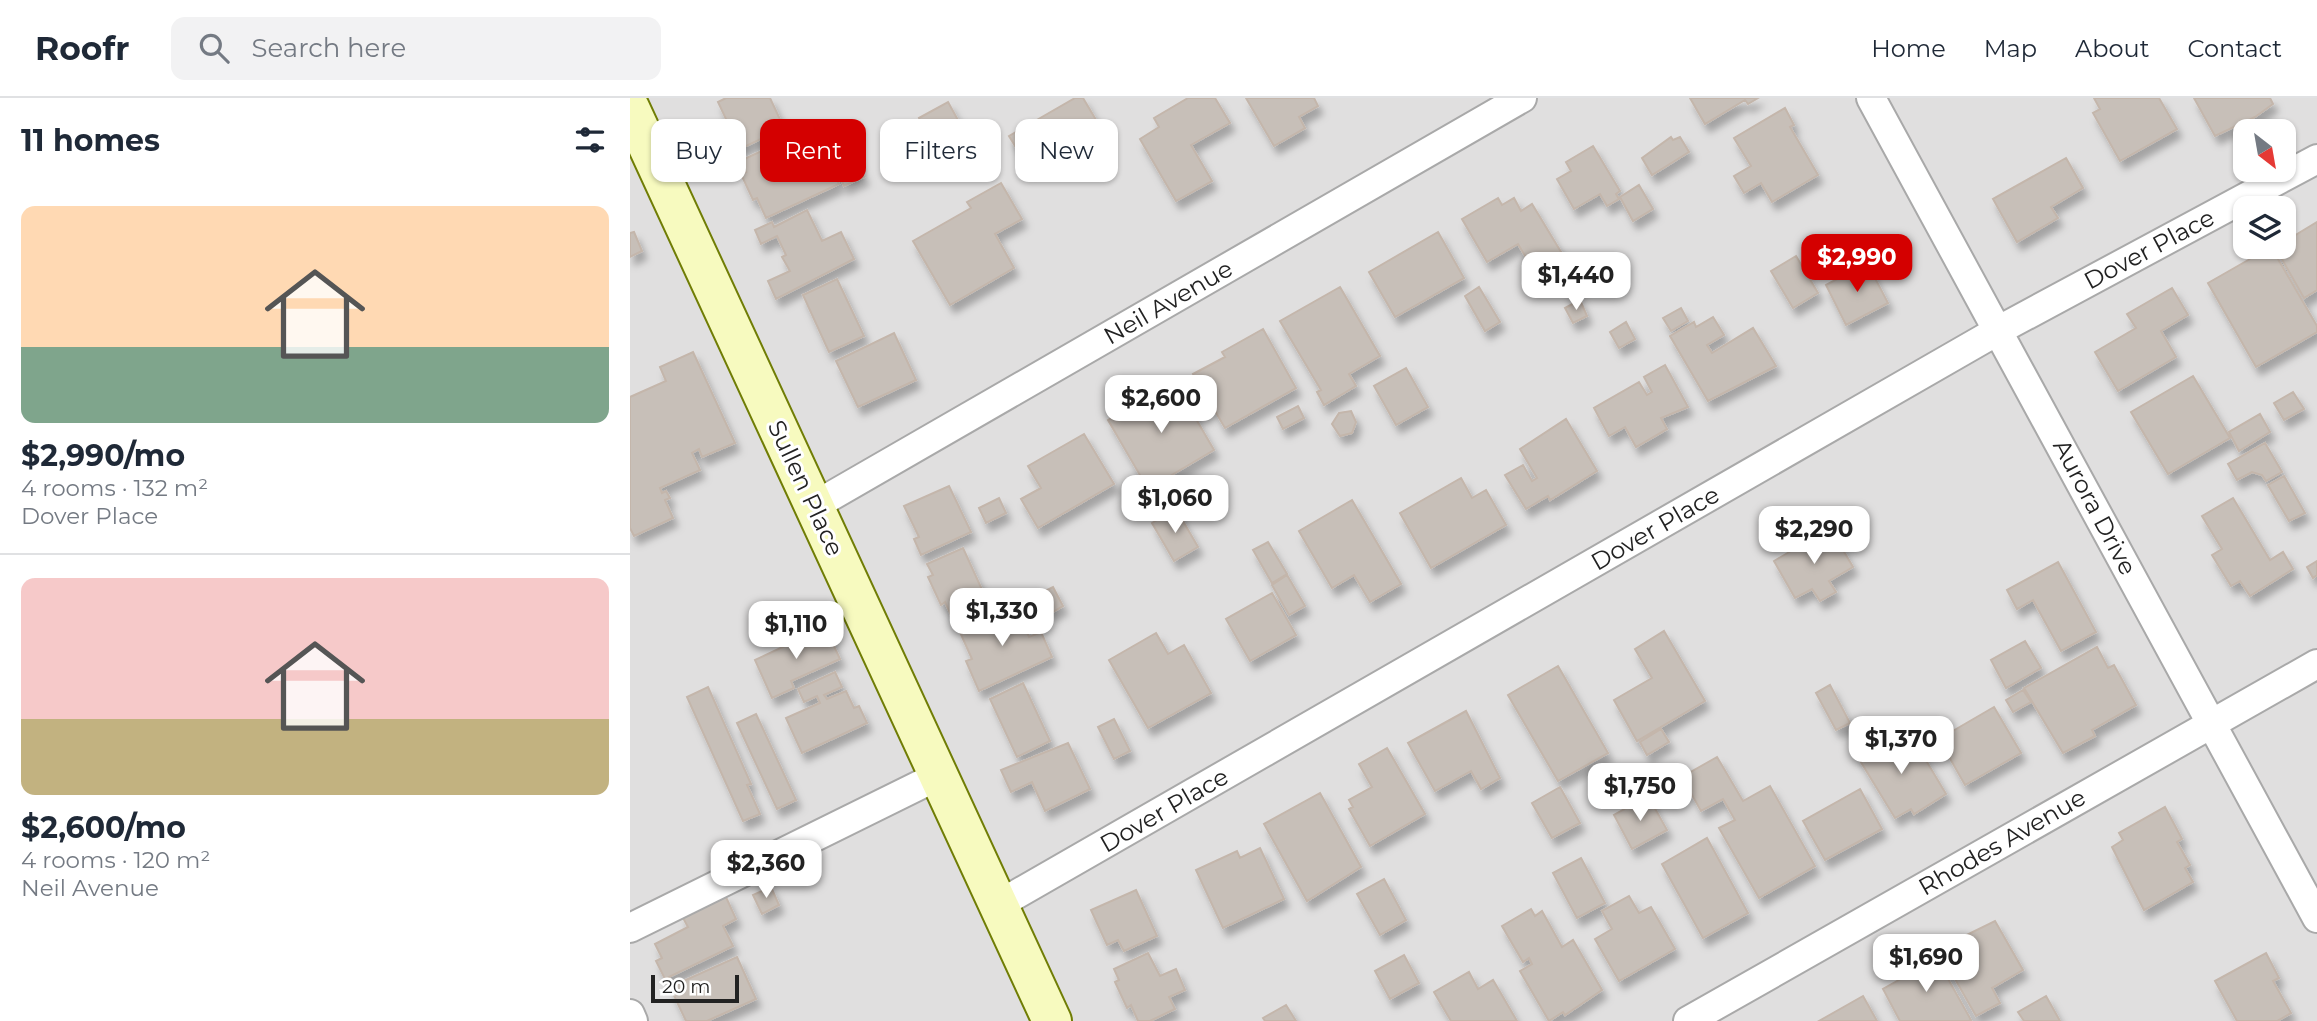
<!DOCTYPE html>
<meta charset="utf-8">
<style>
body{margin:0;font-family:Montserrat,sans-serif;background:#f2f2f3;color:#1f2937;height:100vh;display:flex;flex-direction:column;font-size:26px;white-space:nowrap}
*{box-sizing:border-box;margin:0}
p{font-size:23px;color:#747a83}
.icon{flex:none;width:38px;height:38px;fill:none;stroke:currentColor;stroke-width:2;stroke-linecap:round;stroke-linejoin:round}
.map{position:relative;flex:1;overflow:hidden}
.details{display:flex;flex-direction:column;background:#fff;width:630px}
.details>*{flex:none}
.banner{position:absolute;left:21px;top:21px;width:665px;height:63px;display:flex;gap:14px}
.needle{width:46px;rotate:149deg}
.controls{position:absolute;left:1603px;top:21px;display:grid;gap:14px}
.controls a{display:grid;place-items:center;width:63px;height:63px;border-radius:14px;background:#fff;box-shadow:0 2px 5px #0004;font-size:35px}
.scale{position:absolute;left:21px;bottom:18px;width:88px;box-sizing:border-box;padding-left:7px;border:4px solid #222;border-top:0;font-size:19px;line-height:24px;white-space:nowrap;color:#222;-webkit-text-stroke:5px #fff;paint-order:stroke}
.price{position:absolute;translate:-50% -60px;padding:0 16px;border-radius:14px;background:#fff;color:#222;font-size:23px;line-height:46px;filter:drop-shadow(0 2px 4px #0008)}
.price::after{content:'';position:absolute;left:50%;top:42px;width:21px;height:16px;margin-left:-10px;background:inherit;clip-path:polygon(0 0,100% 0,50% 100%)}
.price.current{background:#d40000;color:#fff}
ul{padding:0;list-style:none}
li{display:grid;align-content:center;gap:14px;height:371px;padding:0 21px}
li+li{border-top:2px solid #e0e1e3}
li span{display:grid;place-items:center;height:217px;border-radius:14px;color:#555}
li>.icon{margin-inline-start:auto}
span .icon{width:126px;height:126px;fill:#fffc;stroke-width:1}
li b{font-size:30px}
h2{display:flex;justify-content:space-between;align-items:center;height:84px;padding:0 21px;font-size:30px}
.tag{padding:0 24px;border-radius:14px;background:#fff;box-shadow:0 2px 5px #0004;font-size:24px;line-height:63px}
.tag.current{background:#d40000;color:#fff}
header{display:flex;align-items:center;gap:42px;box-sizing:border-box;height:98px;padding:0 35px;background:#fff;border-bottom:2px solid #e0e1e3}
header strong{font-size:33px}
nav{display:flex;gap:38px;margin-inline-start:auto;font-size:24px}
.search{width:490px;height:63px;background:#f2f2f3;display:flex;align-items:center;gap:18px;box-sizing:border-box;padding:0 24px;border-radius:14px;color:#747a83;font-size:26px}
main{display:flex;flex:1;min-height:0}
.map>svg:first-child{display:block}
.residential{fill:#e0dfdf;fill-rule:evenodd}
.building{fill:#c7bfb8;stroke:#c4b6ab;stroke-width:2;filter:url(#shadow)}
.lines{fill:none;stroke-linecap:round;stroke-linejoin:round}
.street-casing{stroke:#a9a9a9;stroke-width:32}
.secondary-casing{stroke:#707d05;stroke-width:42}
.street{stroke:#fff;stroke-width:28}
.secondary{stroke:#f7fabf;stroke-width:38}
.labels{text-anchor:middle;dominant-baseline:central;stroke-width:6;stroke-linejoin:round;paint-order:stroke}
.street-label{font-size:24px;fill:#222;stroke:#fff}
</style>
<header>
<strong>Roofr</strong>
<div class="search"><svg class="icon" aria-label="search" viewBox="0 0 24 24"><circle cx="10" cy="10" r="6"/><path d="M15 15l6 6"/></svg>Search here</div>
<nav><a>Home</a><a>Map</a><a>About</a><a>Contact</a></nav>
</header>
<main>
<section class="details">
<h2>11 homes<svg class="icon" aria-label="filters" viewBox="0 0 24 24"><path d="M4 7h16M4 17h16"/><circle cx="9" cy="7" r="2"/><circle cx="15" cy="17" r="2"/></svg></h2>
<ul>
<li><span style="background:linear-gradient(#ffd9b3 65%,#7fa58c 0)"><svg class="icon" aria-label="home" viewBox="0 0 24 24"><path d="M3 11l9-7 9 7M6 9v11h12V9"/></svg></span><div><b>$2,990/mo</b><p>4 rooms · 132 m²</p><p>Dover Place</p></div></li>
<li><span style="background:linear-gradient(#f6c9c9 65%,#c2b280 0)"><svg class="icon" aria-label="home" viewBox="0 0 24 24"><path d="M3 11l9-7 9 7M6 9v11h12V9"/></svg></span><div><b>$2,600/mo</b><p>4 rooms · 120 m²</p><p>Neil Avenue</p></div></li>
</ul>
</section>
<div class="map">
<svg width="1687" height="923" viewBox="0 0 1687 923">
<defs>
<filter id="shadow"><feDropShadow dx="4.5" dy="8" stdDeviation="3.5" flood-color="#0004"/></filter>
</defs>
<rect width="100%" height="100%" fill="#f2efe9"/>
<!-- residential -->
<path class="residential" d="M0,0H1687V923H0ZM1615,33H1654V72H1615ZM1615,110H1654V149H1615Z"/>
<!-- building -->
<path class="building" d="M96,0H140L154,30L110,51L88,4Z
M445,0H453L469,27L398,69L379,38Z
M558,0H585L600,25L561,47L582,83L546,103L510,41L529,29L524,20Z
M616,0H684L688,8L669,19L675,30L644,48Z
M1060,0H1128L1118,6L1115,2L1075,26Z
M1464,0H1529L1547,31L1490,63L1463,15L1470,11Z
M1564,0H1640L1643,6L1625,19L1585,38Z
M318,4L334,33L306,49L289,20Z
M1155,10L1164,27L1160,29L1188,77L1142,104L1131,85L1114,95L1104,78L1121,68L1104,40Z
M183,29L209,86L136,120L127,100L123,102L111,76L116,74L110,63Z
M1041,39L1043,42L1050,39L1059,54L1022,77L1012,60Z
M963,48L990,93L986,96L989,101L977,108L970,96L944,111L927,81L941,73L936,64Z
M222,53L234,79L214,88L202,62Z
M1436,60L1453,90L1421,109L1428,120L1387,144L1363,101Z
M371,85L392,121L365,136L384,170L320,207L283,143L341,110L337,104Z
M1009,87L1023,111L1003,123L990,99Z
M868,100L872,107L884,100L891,113L902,106L931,154L903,171L888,146L857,164L832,121Z
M177,112L192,143L211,134L224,161L146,201L138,183L160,173L152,159L156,157L147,138L131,146L125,132L142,124L144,129Z
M1687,124V192L1674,200L1645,149H1654V144Z
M4,134L12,153L0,159V135Z
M808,134L834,180L765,219L739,174Z
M1641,149L1687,228V234L1626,269L1578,185Z
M1166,158L1188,195L1163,210L1141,173Z
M1237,165L1258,205L1216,227L1196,187Z
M207,181L234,238L199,254L173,197Z
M710,189L750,258L719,276L726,288L694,307L687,294L691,292L650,223Z
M849,189L870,224L855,233L835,198Z
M1542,190L1558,217L1531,233L1546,259L1488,293L1465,254L1506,230L1497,216Z
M950,202L957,218L943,225L935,210Z
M1051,210L1058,223L1041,233L1033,220Z
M1083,219L1094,237L1077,247L1082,255L1123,230L1146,268L1078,303L1040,238L1064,224L1066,229Z
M996,224L1005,241L989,250L980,234Z
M633,231L666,290L595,330L563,276L595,259L592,254Z
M264,235L286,282L228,309L206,263Z
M63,254L105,345L72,359L69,351L62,355L70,372L30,390L32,395L36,393L40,400L35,402L43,420L4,438L0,430V299L36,283L30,269Z
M1035,267L1058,309L1031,320L1037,331L1006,349L995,329L979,338L964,310L1009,284L1017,297L1022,294L1014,279Z
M776,270L798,309L766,327L744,288Z
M1563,278L1600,340L1538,376L1501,314Z
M544,283L584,352L518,391L478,322Z
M1663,294L1674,311L1654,322L1644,305Z
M668,308L674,320L653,331L647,319Z
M721,313L726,324L722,335L710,338L702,326L709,315Z
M1630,316L1640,334L1609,353L1599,334Z
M936,321L967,373L920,402L918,398L896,411L875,377L893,367L902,383L907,380L890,351Z
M454,336L484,386L408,430L391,401L411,390L398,368Z
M1635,345L1652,374L1636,383L1632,377L1622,374L1607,382L1598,366Z
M1654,378L1675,415L1659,423L1638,387Z
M831,380L842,400L856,392L876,427L801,470L770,415Z
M319,388L341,434L291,457L284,441L289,439L274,408Z
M369,400L376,415L356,425L349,410Z
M1603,400L1640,462L1653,454L1663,471L1620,498L1610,483L1601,488L1582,457L1592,451L1572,418Z
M722,402L771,486L740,504L724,477L702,490L669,433Z
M546,411L568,449L544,463L522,425Z
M1200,430L1223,469L1199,483L1206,494L1190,503L1182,491L1165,500L1144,463Z
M638,444L657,476L642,485L623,452Z
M333,450L359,507L324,524L315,504L311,507L298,479L303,477L297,466Z
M1687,463V477L1683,480L1677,469Z
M1428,464L1466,534L1431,553L1403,502L1387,511L1377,492Z
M657,477L675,508L659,517L642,487Z
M423,489L433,508L421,515L411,495Z
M642,495L666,537L620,563L596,521Z
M385,507L399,539L411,534L422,559L349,593L336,563L342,561L329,532Z
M195,529L210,561L161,583L164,590L142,600L125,562Z
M1034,533L1075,603L1007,643L984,602L1022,580L1005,551Z
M526,535L538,556L554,547L581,595L518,630L479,562Z
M1395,543L1411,570L1376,590L1361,562Z
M1467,549L1478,570L1484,567L1506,607L1462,632L1465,638L1433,655L1394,590Z
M928,568L978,655L928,683L878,597Z
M205,574L212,589L194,597L197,601L216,593L224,610L229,608L237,625L172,655L156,620L190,605L187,598L174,604L168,591Z
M393,585L420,643L387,659L360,601Z
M1200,587L1220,625L1206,632L1186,595Z
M78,589L121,686L117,687L130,716L113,723L57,599Z
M1393,592L1401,604L1383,614L1376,602Z
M1364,609L1391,655L1335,687L1309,641Z
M836,613L870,680L851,691L841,673L805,693L778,645Z
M126,616L166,702L147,711L107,625Z
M484,621L500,653L484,661L468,629Z
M1031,631L1039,644L1017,657L1010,644Z
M1261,636L1271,652L1285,644L1316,696L1284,716L1281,711L1265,720L1226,656Z
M438,645L460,691L415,713L402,684L381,694L371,672Z
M757,650L795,716L740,748L719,711L723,709L719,702L742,689L729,666Z
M1087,659L1113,703L1140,688L1185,768L1129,800L1089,730L1105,722L1093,701L1071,713L1052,679Z
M930,689L950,725L922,740L902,705Z
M1230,691L1252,731L1195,762L1173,723Z
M690,695L731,769L677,803L634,726Z
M1018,698L1037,732L1002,751L984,717Z
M1535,709L1552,741L1547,744L1560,767L1555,770L1563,784L1514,812L1482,749L1493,742L1489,735Z
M1077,740L1118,815L1073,840L1032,766Z
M630,750L654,801L593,830L566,772L607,753L610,760Z
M951,760L975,805L947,820L923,775Z
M754,781L776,822L750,837L727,796Z
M141,789L149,807L132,816L123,797Z
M506,792L527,838L494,853L488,842L477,847L461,812Z
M95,797L106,821L93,828L103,848L35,881L26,863L32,860L25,846L58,829L52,818Z
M999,798L1009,815L1021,809L1045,851L989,883L965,841L982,831L972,813Z
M901,811L905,818L912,813L932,849L943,842L972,892L935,917L933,914L919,923L890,873L902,866L899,860L893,864L872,828Z
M1365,823L1393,872L1362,890L1370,905L1346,918L1308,851Z
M1303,854L1341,922L1339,923H1270L1253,891L1276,878L1272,872Z
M518,855L530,878L546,871L555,892L539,899L545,911L520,923H508L501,907L497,910L485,884L489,882L484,871Z
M1636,855L1649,880L1643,883L1661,915L1647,923H1607L1585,883Z
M774,857L789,885L760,901L745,873Z
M107,859L126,901L77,923H56L40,889Z
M839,874L848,891L863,882L887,923H821L804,894Z
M1233,898L1247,923H1189Z
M1416,898L1430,923H1394L1388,914Z
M656,907L666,923H635L633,920Z"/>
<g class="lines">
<!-- street casing -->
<g class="street-casing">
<path id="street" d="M1241,0L1687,820
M184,408L892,0
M368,807L1369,232L1687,61
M0,830L310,677
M0,916L3,923
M1058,923L1687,566"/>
</g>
<!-- secondary casing -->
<g class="secondary-casing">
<path id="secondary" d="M0,10L422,923"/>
</g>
<!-- street -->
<use href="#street" class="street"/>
<!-- secondary -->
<use href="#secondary" class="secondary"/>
</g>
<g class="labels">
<!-- street labels -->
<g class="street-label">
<text transform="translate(1519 151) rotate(-28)">Dover Place</text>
<text transform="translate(538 204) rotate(-30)">Neil Avenue</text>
<text transform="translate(176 390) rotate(65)">Sullen Place</text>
<text transform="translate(1465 409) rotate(62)">Aurora Drive</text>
<text transform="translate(1025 430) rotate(-30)">Dover Place</text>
<text transform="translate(534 712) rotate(-30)">Dover Place</text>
<text transform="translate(1372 744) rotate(-30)">Rhodes Avenue</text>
</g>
</g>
</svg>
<div class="controls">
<a><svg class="needle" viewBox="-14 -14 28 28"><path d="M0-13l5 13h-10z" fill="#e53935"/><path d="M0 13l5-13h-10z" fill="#747a83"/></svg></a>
<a><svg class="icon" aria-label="layers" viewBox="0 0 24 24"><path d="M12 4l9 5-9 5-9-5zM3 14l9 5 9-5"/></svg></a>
</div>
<div class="scale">20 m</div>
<b class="price current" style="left:1227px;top:196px">$2,990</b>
<b class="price" style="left:946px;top:214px">$1,440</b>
<b class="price" style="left:531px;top:337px">$2,600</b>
<b class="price" style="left:545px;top:437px">$1,060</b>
<b class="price" style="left:1184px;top:468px">$2,290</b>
<b class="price" style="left:372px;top:550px">$1,330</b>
<b class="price" style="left:166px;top:563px">$1,110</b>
<b class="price" style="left:1271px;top:678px">$1,370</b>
<b class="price" style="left:1010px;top:725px">$1,750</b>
<b class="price" style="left:136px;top:802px">$2,360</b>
<b class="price" style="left:1296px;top:896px">$1,690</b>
<div class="banner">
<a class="tag">Buy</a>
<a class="tag current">Rent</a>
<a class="tag">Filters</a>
<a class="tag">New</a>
</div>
</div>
</main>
